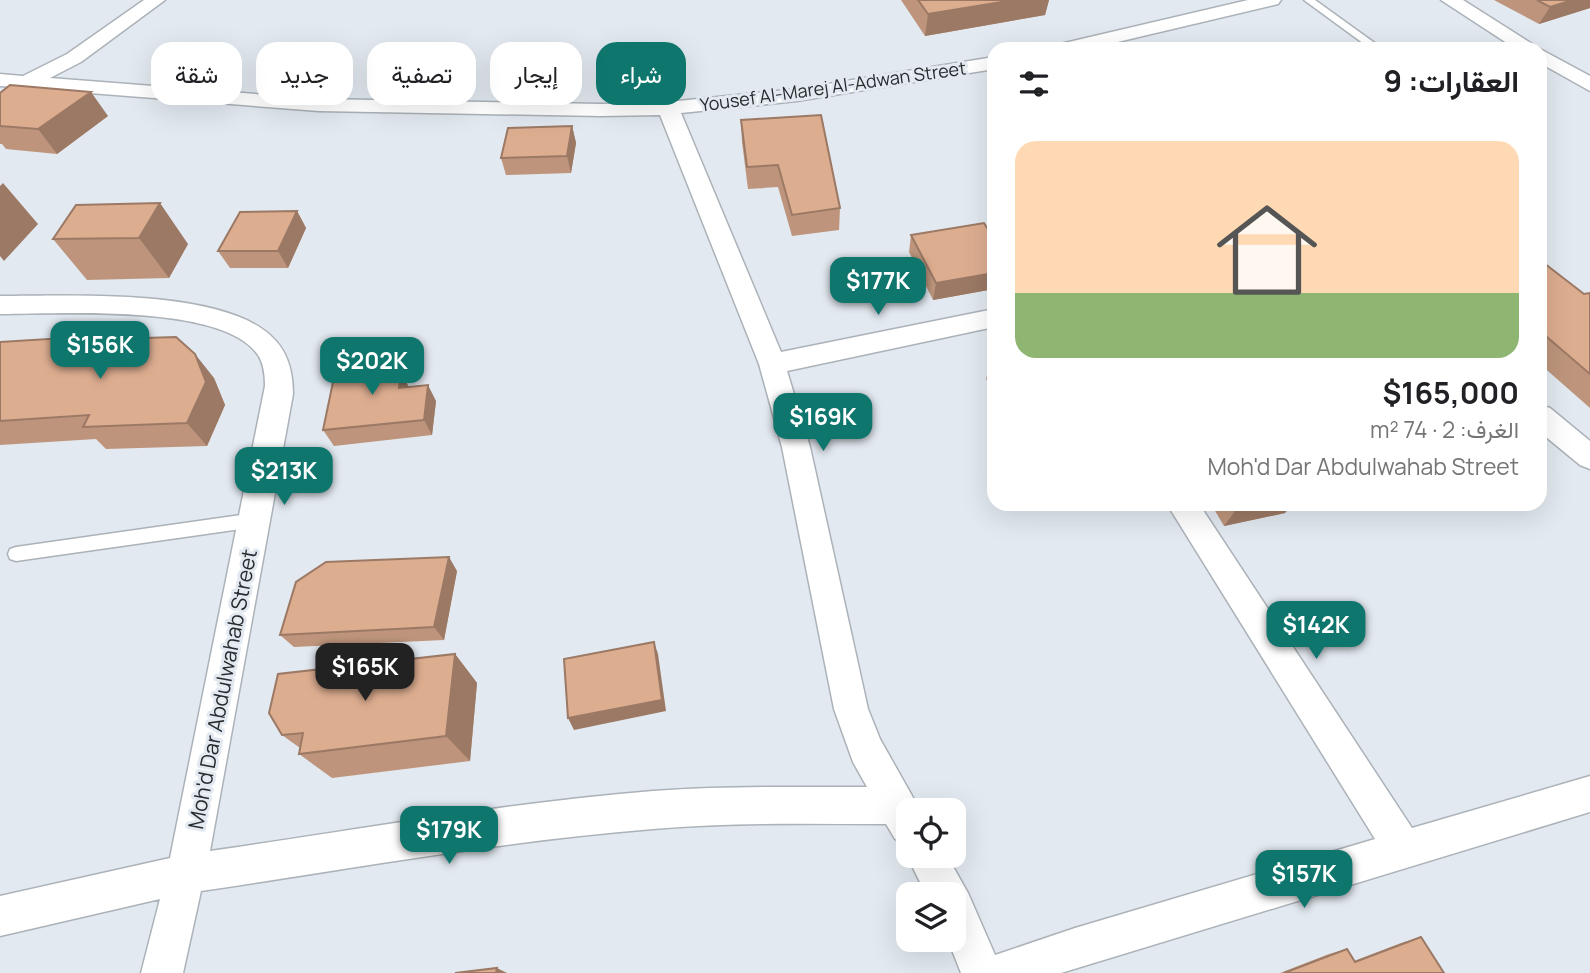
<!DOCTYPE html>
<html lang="ar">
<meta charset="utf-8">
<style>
body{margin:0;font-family:Manrope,Vazirmatn,sans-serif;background:#f6f6f6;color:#202124;direction:rtl;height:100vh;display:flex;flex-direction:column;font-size:26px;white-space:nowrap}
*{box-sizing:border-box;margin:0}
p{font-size:23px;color:#757577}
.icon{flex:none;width:38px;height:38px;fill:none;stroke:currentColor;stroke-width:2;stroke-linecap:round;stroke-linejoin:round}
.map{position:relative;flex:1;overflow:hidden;direction:ltr}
.side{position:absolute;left:987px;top:42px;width:560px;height:469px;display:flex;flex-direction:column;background:#fff;border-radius:21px;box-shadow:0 7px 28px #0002;direction:rtl}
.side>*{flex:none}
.top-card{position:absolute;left:21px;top:42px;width:665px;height:63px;direction:rtl;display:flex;gap:14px}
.controls{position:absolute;left:896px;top:798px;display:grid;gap:14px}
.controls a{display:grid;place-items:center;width:70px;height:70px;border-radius:14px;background:#fff;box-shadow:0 7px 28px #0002;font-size:35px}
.price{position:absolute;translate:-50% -60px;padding:0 16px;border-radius:14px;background:#0f766e;color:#fff;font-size:23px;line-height:46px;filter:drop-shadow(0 2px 4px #0008)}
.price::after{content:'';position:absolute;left:50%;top:42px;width:21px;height:16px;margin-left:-10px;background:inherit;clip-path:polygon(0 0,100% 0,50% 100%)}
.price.active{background:#222;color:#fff}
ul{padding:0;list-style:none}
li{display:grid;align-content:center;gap:14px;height:371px;padding:0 28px}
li+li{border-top:2px solid #e0e0e0}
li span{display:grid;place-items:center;height:217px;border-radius:21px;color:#555}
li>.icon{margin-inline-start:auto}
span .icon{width:126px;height:126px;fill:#fffc;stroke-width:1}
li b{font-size:30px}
h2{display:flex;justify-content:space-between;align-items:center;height:84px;padding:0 28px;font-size:30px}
.chip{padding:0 24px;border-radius:21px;background:#fff;box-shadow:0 7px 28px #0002;font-size:24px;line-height:63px}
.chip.active{background:#0f766e;color:#fff}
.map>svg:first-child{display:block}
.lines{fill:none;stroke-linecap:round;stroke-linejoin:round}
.service-casing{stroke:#abb2b8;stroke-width:3}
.minor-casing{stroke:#abb2b8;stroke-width:3}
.service{fill:#fff;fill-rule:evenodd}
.minor{fill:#fff;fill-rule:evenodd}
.wall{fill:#be957c}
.shaded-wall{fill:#9b7965}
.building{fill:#ddad90;stroke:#9b7965;stroke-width:2}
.labels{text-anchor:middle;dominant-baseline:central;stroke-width:6;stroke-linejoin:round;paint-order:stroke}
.far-street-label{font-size:18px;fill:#282b2e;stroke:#e2e9f0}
.street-label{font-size:21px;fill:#282b2e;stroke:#e2e9f0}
</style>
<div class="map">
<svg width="1590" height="973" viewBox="0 0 1590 973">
<rect width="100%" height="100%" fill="#e2e9f0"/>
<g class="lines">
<!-- service casing -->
<g class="service-casing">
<path id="service" d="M1304,0H1315L1383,49H1371Z
M255,513L261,515L263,520L261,525L255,527L16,561L10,559L8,554L10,549L16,547Z"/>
</g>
<!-- minor casing -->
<g class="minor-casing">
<path id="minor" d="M144,0H165L81,62L50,78L319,99L601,104L668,102L797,89L994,57V69L797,101L681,113L781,352L994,309V327L787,371L810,447L868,709L880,739L920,810H908V845L895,839L886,824C809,824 731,822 653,829C502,841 351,869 201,891L183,973H141L160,899L0,936V896L170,858L265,386C265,376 264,364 258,355C223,303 58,314 0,314V296C68,296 220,288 271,336C288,351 293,372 293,394L210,851C357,830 505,803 653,791C724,786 796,787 867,787L853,762L834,709L782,447L759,364L660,115L601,116L319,111L0,86V74L23,76L67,54Z
M1248,0H1281L1278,4L1088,49H1053L1056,45Z
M1441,0H1463L1540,49H1516Z
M1540,49L1590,76V91L1540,63Z
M1540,405L1550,408L1590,441V469L1580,465L1540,432Z
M1167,504H1199L1412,828L1590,776V812L1061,973H961L948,940H954V894H926L907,856L908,853V856H947L968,893L995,955L1075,928L1375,839Z"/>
</g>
<!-- service -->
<use href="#service" class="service"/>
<!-- minor -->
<use href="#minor" class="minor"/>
</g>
<!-- wall -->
<path class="wall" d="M901,0H1049L1045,15L925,36Z
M1494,0H1590V8L1539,24Z
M0,93L108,116L57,154L6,149L2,144H0Z
M741,120L840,208L839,230L792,236L778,187L748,189L742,142Z
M572,126L576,143L571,173L506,175L501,158Z
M76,205L188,244L169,278L87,280L53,239Z
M297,211L306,228L288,268H230L218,251Z
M911,235L994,239V289L933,300L909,252Z
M1540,260L1584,294L1590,293V408L1540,364Z
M82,340L214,378L225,405L207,446L106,449L96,439L0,445V342Z
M382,358L390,374L409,387L436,401L432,435L334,446L323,430Z
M994,361V391L986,379L991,362Z
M1211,504H1292L1285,513L1224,526Z
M457,571L444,640L294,647L280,635Z
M455,654L477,683L470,761L332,778L299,754L300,748L282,735Z
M1421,937L1444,973H1280L1329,954L1347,949L1354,961L1401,943Z"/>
<!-- shaded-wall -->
<path class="shaded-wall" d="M1014,0H1049L1045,15L925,36L928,14Z
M1573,0H1590V8L1539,24L1550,7Z
M91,92L108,116L57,154L38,129Z
M572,126L576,143L571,173L567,156Z
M3,183L38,224L4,261L0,256V186Z
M160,203L188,244L169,278L139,238Z
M297,211L306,228L288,268L278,251Z
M994,273V289L933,300L936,283Z
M195,354L214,378L225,405L207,446L187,423Z
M382,358L391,375H379Z
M401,372L410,389L399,388Z
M428,385L436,401L432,435L424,420Z
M1268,504H1292L1285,513L1224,526L1235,511Z
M449,557L457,571L444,640L434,627Z
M654,642L658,654L666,711L574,730L568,718Z
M455,654L477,683L470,761L446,736Z
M497,968L507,973H496Z"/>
<!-- building -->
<path class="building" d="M918,0H1014L928,14Z
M1537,0H1573L1550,7Z
M10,85L91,92L38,129L0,126V93Z
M821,115L840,208L792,215L778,165L747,167L741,120Z
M572,126L567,156L501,158L508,128Z
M160,203L139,238L53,239L76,205Z
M297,211L278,251H218L240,212Z
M984,223L994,239V273L936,283L911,235Z
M1540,260L1584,294L1590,293V374L1540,331Z
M80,337L78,340L176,337L195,354L206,382L187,423L83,427L89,415L0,421V342Z
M382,358L379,375L401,372L399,388L428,385L424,420L323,430L337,363Z
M1231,504H1268L1235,511Z
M449,557L434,627L280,635L296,582L326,562Z
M654,642L662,700L568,718L564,659Z
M455,654L446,736L299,754L303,733L282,735L269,713L278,674Z
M1421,937L1444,973H1284L1347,949L1355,962Z
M497,968L496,973H455Z"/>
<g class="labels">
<!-- far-street labels -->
<g class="far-street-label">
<text transform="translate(833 86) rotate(-8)">Yousef Al-Marej Al-Adwan Street</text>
</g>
<!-- street labels -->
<g class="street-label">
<text transform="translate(222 689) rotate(-79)">Moh'd Dar Abdulwahab Street</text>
</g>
</g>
</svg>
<div class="controls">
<a><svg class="icon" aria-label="locate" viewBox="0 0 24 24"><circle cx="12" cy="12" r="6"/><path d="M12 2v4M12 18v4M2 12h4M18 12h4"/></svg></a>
<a><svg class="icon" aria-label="layers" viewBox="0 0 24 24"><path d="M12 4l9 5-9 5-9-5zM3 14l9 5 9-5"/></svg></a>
</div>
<b class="price" style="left:878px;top:317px">$177K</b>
<b class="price" style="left:100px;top:381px">$156K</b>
<b class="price" style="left:372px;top:397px">$202K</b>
<b class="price" style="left:823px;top:453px">$169K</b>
<b class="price" style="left:284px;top:507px">$213K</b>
<b class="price" style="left:1316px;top:661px">$142K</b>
<b class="price active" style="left:365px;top:703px">$165K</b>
<b class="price" style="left:449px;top:866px">$179K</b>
<b class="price" style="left:1304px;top:910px">$157K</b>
<div class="top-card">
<a class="chip active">شراء</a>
<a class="chip">إيجار</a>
<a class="chip">تصفية</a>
<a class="chip">جديد</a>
<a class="chip">شقة</a>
</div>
<section class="side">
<h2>العقارات: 9<svg class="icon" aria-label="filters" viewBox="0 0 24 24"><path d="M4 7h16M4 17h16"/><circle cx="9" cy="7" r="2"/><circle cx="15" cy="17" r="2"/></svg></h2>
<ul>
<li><span style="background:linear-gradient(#ffd9b3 70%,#8fb573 0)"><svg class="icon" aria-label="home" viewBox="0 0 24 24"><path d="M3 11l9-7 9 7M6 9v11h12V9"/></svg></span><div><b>$165,000</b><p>الغرف: 2 · 74 m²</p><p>Moh'd Dar Abdulwahab Street</p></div></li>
</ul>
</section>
</div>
